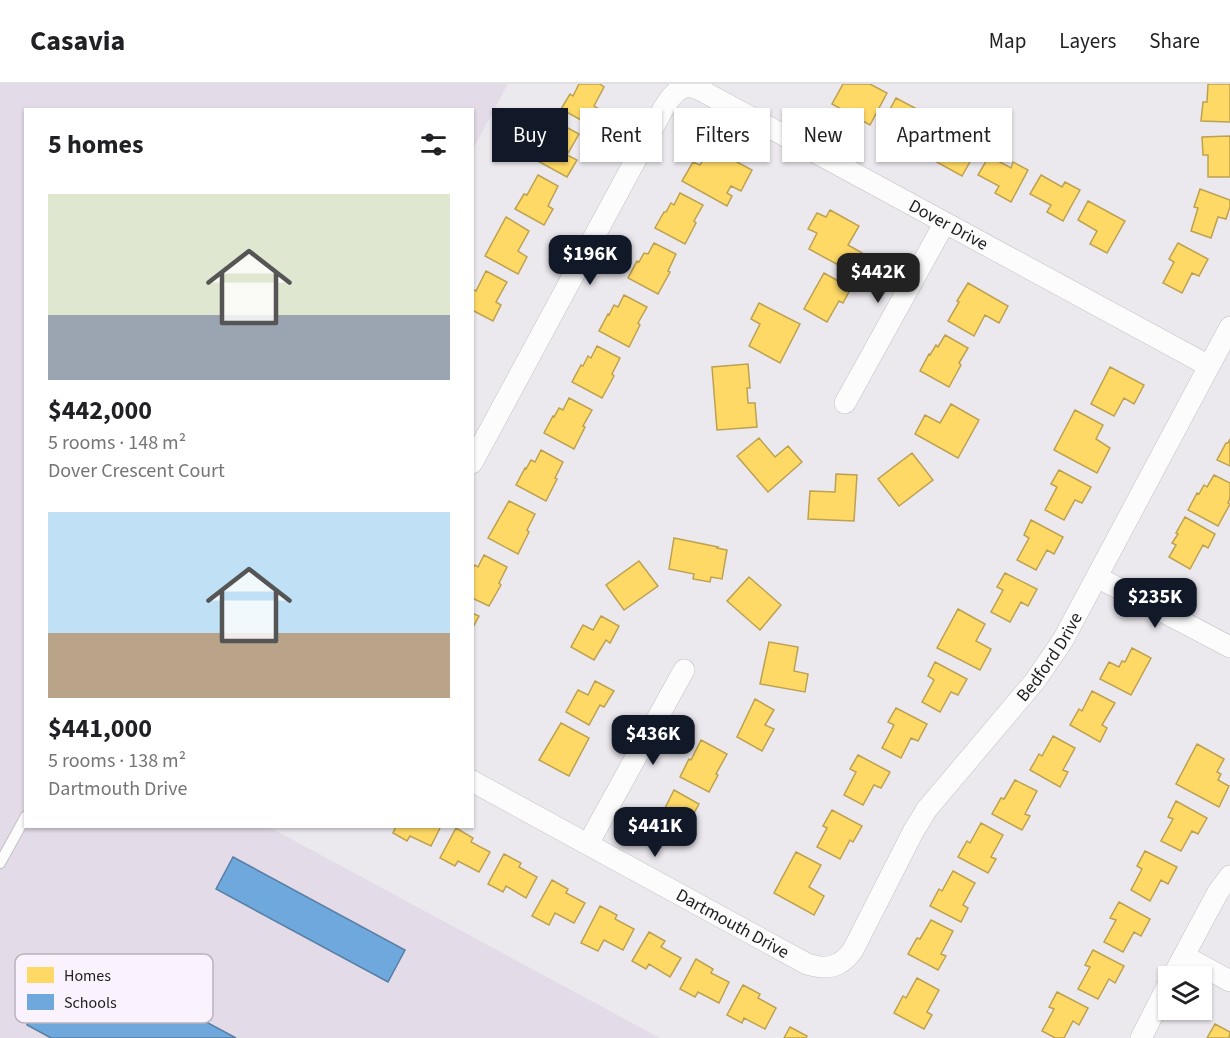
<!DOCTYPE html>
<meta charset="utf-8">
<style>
body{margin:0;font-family:"Source Sans 3",sans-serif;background:#f6f6f6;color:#202124;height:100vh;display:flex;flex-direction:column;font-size:22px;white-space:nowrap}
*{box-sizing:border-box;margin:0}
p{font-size:20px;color:#757577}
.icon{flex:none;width:33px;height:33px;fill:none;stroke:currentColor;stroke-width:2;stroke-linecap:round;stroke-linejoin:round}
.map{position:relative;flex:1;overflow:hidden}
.details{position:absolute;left:24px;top:24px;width:450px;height:720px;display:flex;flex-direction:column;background:#fff;border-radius:0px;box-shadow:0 2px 4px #0004}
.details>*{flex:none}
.banner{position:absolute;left:492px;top:24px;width:570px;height:54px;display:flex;gap:12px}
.buttons{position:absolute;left:1158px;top:882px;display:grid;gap:12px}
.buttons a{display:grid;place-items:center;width:54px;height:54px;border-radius:0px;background:#fff;box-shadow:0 2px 4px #0004;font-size:30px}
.price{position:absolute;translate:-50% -51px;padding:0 14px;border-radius:12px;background:#111827;color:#fff;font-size:20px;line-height:39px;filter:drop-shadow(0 2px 3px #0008)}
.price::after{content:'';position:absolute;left:50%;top:36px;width:18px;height:14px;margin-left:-9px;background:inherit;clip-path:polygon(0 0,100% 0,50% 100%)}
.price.selected{background:#222;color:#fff}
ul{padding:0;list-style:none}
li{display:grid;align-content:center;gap:12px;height:318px;padding:0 24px}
li span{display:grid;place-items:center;height:186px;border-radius:0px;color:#555}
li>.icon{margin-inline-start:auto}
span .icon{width:108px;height:108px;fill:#fffc;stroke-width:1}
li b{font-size:26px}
h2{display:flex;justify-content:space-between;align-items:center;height:72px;padding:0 24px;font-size:26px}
.chip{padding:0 21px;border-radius:0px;background:#fff;box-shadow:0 2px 4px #0004;font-size:21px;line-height:54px}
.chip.selected{background:#111827;color:#fff}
header{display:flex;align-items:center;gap:36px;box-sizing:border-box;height:84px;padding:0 30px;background:#fff;border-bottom:2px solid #e0e0e0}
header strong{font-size:28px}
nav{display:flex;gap:33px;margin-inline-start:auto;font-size:21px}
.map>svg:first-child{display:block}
.built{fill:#e3dce8}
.homes{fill:#ffd966;stroke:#bca151;stroke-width:1.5}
.schools{fill:#6fa8dc;stroke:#577ea4;stroke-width:1.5}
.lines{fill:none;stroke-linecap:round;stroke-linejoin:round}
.service-casing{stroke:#c3c0c5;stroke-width:12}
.minor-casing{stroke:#c3c0c5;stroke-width:22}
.service{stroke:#fcfcfc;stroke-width:10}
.minor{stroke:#fcfcfc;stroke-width:21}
.labels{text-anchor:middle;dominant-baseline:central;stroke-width:6;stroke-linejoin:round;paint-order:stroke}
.street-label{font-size:18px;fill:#1f1d20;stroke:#faf3fe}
.key{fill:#faf3fe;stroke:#b8b3bb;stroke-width:1.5}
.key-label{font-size:16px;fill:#1f1d20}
</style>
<header>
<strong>Casavia</strong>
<nav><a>Map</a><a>Layers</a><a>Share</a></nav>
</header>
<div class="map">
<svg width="1230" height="954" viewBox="0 0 1230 954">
<rect width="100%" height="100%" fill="#ece9ee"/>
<!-- built -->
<path class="built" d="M0,0H508L473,65L472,26H26V742L269,743L660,954H0Z"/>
<!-- homes -->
<path class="homes" d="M579,0H600L604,3L594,22L599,25L590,41L561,25L570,10L573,12Z
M843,0H870L887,9L870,41L832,20Z
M1208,0H1230V38L1201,37L1203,18H1207Z
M896,14L932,33L922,52L904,43L897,56L879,46Z
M555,37L579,50L567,71L577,76L567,93L534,75Z
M942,39L980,60L962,92L924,71Z
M1230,52V93H1208V71H1203L1202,53Z
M711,64L752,86L741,107L731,102L727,109L732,112L727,122L682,97L693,78L700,81Z
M989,72L1011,84L1013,78L1028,86L1011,118L995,109L999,102L978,91Z
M538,91L558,102L548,122L553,125L544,141L515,125L524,110L527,111Z
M1041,91L1062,103L1065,98L1080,106L1063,137L1047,128L1051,121L1030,110Z
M1200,105L1230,116V123L1226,135L1218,133L1211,154L1191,147L1198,124L1194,123Z
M680,109L703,121L694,137L696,139L685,160L655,144L664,128H666L671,119L674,121Z
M1088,117L1125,137L1107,169L1090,160L1097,147L1078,136Z
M830,126L859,142L848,161L864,170L853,189L809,165L817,149L808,145L817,129L826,133Z
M506,133L529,147L518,167L527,173L518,190L485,172Z
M654,159L676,170L668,187L670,188L658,210L628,194L637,177L639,178L644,169L648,170Z
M1178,159L1208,175L1199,192L1192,189L1182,209L1163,199L1174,178L1169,175Z
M486,187L507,198L496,218L501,221L493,237L472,226V205L476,207Z
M824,189L851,204L843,219L839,217L827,238L804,225Z
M968,199L1008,222L999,239L985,231L974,252L948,237L959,218L957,217Z
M624,211L647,223L638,239L640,241L629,263L599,247L608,230L609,231L614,221L618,223Z
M759,219L800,240L780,279L749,262L760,240L751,235Z
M945,251L968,264L959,279L961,281L949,303L920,287L929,270L930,271L936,261L938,263Z
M597,262L620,274L612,290L614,292L602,314L572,298L581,281L583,282L588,272L591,274Z
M748,280L750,304H747L748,319H755L757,343L717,346L712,283Z
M1110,283L1144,301L1134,320L1124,314L1114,332L1091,320Z
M569,314L592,326L583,342L585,343L574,365L544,349L553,332L554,333L559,324L563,326Z
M951,320L979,336L958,374L915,350L925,331L940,339Z
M1075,326L1103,341L1096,355L1110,364L1097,389L1054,366Z
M759,354L775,373L788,362L802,378L768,408L737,372Z
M1230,355V382L1217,376L1226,359H1228Z
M541,366L563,378L555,394L557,395L546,417L516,401L525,384L526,385L531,376L535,378Z
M912,369L933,396L899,422L878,395Z
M1059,386L1091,403L1082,419L1075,416L1064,436L1045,426L1057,403L1051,400Z
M836,390L857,391L854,437L808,435L810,407L835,408Z
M1214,391L1230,399V414L1228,419L1230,420L1218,442L1188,426L1197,409L1199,410L1204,401L1207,403Z
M509,417L535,430L527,446L529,448L518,470L488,454Z
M1185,433L1215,450L1208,464L1203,461L1190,485L1169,473L1176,461L1172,459L1178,450L1176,449Z
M1031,436L1063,453L1054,470L1047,466L1036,486L1017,476L1029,454L1024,451Z
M674,454L718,463L717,464L727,466L722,495L711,493L710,498L693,495L694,490L669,485Z
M484,471L507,483L499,499L501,501L489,522L472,514V485L475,481L478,483Z
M639,477L658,502L624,526L606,501Z
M1005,489L1037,505L1028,522L1021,518L1010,538L991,528L1003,506L997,503Z
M749,493L781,521L760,546L727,517Z
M958,525L985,540L976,557L991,565L980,586L937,564Z
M472,529L479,532L472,545Z
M601,532L619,542L610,559L606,556L594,576L571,563L583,541L593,546Z
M769,558L798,563L794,587L808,590L805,608L760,600Z
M1132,564L1151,574L1131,611L1100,595L1109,578L1119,583L1122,577L1125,578Z
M935,578L967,595L958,611L951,608L940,628L922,618L934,596L928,592Z
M595,597L614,607L604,623L600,621L589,641L566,628L578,606L588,611Z
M1092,607L1115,619L1102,641L1107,644L1100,658L1070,641L1079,625L1082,627Z
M755,615L774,626L765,641L774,645L762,667L737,653Z
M896,624L927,640L918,657L911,654L901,674L882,664L894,641L888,638Z
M561,639L589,654L569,692L539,676Z
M1053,652L1075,664L1063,686L1068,688L1060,703L1030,686L1039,670L1042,672Z
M701,656L727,670L716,690L718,691L709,708L680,693L689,675L691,676Z
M1197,660L1224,675L1217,688L1221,690L1218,696L1229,702L1219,723L1176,700Z
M858,671L890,688L881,704L874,701L863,721L844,711L856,688L850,685Z
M1015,696L1037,707L1025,730L1030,732L1022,746L992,730L1001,714L1004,715Z
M674,706L699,720L688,740L690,742L681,758L652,743L662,725L664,726Z
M1176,717L1207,734L1198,750L1192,747L1181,767L1161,757L1173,735L1168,733Z
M832,726L862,742L853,758L850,756L840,775L817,763L827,744L823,742Z
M981,739L1003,751L991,773L996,775L988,789L958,773L967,757L970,759Z
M396,742H441L431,762L410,752L407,757L393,749Z
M456,744L473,754L471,758L490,768L479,788L458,777L455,782L440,774Z
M1145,767L1177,783L1168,800L1161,796L1150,817L1131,806L1142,785L1137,782Z
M796,768L821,781L809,803L824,812L814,831L774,809Z
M504,770L521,779L519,783L537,793L526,814L506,802L503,808L488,800Z
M953,787L975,799L963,821L968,824L961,838L930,822L939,805L942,807Z
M552,796L568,805L566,809L585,819L574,839L555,829L549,841L532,832Z
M1119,818L1150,835L1141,852L1134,848L1123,868L1104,858L1116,836L1110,834Z
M600,822L617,831L615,835L634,845L623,866L604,856L598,867L581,859Z
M931,836L953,847L941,870L946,872L938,886L908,870L917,854L920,855Z
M649,848L665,857L661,863L681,874L670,893L649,880L646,885L632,877Z
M1093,866L1124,882L1115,899L1109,895L1098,915L1078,905L1090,883L1085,881Z
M696,875L713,885L711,889L729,898L719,919L698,908L695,913L680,905Z
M917,894L939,906L927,928L932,931L924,945L894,929L903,912L906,914Z
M743,901L760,910L758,914L776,924L765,945L744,934L742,939L727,931Z
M1057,908L1088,924L1079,941L1073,937L1064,954H1055L1042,947L1054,925L1049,923Z
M1215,940L1230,948L1229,954H1207Z
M790,943L807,952L806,954H784Z"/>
<!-- schools -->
<path class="schools" d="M233,773L405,866L388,898L216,805Z
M116,882L185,919L182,925L236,954H51L27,941L51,898L94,922Z"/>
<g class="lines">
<!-- service casing -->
<g class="service-casing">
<path id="service" d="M0,779L26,732"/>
</g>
<!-- minor casing -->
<g class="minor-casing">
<g id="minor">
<path d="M845,319L944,140"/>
<path id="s1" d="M472,379L662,27C668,17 677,1 692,3C697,4 702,7 706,9L1209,282"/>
<path d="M1097,493L1230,563"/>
<path id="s2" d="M472,697L807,880C827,886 840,884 853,866L913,748L927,725L1035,597L1063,556L1230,243"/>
<path d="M588,760L684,586"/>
<path d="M1184,872L1230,897"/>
<path d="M1173,892L1218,808L1230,792"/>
<path d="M1141,954L1168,901"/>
</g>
</g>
<!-- service -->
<use href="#service" class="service"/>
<!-- minor -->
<use href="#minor" class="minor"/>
</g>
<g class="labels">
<!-- street labels -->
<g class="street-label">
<text stroke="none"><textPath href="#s1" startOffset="732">Dover Drive</textPath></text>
<text stroke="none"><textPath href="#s2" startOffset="789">Bedford Drive</textPath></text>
<text stroke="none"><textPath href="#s2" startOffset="297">Dartmouth Drive</textPath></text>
</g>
</g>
<!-- legend -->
<rect x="15" y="870" width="198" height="69" rx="9" class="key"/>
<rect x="27" y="883" width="27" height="16" fill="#ffd966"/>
<rect x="27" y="910" width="27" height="16" fill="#6fa8dc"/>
<g class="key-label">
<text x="64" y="897">Homes</text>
<text x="64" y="924">Schools</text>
</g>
</svg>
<div class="buttons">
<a><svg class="icon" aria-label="layers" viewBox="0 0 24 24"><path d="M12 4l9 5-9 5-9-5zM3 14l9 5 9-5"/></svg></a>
</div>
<b class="price" style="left:590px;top:202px">$196K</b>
<b class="price selected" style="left:878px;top:220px">$442K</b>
<b class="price" style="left:1155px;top:545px">$235K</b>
<b class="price" style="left:653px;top:682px">$436K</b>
<b class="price" style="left:655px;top:774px">$441K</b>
<div class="banner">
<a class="chip selected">Buy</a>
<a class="chip">Rent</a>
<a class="chip">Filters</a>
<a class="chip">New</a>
<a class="chip">Apartment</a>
</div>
<section class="details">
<h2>5 homes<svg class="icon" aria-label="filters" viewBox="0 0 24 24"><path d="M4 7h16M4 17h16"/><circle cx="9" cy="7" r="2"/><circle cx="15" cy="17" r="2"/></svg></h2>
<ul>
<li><span style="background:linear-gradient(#dfe7d0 65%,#9aa5b1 0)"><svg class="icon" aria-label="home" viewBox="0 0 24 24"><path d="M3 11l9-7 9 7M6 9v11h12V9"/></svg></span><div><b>$442,000</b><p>5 rooms · 148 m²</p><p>Dover Crescent Court</p></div></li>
<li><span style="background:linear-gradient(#bfe0f5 65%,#b9a48a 0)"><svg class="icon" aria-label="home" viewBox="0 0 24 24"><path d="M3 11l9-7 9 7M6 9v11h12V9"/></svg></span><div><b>$441,000</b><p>5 rooms · 138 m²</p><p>Dartmouth Drive</p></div></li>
</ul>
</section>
</div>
